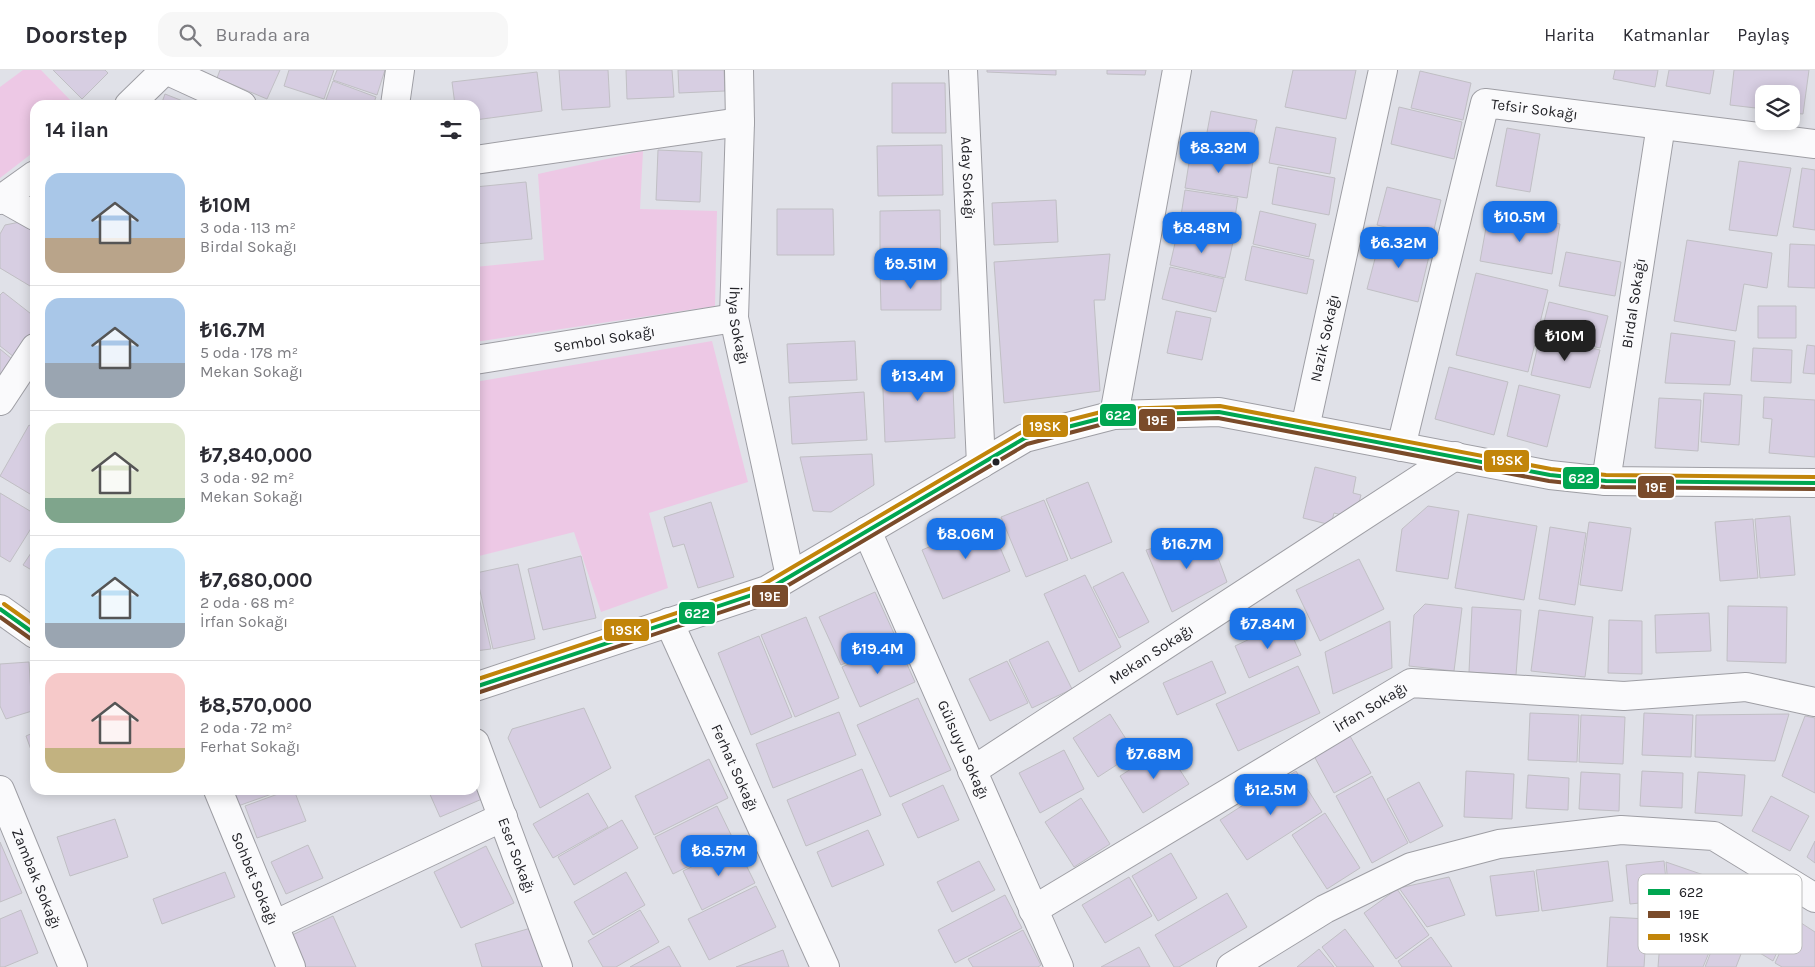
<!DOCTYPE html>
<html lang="tr">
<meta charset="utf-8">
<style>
body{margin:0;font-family:Karla,sans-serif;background:#f7f7f7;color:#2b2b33;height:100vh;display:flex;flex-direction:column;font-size:19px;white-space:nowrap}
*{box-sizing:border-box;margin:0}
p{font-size:16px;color:#7c7c81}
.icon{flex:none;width:28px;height:28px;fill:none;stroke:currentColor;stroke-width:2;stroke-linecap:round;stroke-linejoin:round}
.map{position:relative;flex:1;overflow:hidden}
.side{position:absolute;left:30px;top:30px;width:450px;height:695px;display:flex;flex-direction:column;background:#fff;border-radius:15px;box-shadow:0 2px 12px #0003}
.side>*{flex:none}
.controls{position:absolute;left:1755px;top:15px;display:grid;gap:10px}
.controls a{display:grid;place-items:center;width:45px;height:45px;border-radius:10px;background:#fff;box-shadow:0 2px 12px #0003;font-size:25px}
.price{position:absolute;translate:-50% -42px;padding:0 11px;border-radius:10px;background:#1a73e8;color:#fff;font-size:16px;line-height:32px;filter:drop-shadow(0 1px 2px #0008)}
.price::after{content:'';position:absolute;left:50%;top:30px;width:15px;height:11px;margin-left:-8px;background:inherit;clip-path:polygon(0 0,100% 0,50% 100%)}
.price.active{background:#222;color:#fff}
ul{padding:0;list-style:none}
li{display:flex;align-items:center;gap:15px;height:125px;padding:0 15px}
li+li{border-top:1px solid #e1e1e2}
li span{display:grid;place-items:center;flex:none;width:140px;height:100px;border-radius:15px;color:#555}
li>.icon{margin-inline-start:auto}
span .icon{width:60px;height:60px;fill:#fffc;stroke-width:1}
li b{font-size:21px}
h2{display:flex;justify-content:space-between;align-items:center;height:60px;padding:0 15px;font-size:21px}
header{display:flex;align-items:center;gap:30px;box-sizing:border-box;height:70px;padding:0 25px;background:#fff;border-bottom:1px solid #e1e1e2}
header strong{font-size:24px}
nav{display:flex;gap:28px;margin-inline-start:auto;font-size:18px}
.search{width:350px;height:45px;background:#f7f7f7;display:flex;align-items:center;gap:12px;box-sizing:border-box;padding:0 18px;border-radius:15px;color:#7c7c81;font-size:19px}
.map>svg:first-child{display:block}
.green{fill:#edc8e5}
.building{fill:#d7cee2;stroke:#c0bfc4}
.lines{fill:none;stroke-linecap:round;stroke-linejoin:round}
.minor-casing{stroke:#9e9ea4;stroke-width:30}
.secondary-casing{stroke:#9e9ea4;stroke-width:30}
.minor{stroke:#fafafc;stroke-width:28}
.secondary{stroke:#fafafc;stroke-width:28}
.bus-1-casing{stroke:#fff;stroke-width:8}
.bus-2-casing{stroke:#fff;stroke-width:8}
.bus-3-casing{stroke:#fff;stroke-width:8}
.bus-1{stroke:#00a651;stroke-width:4}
.bus-2{stroke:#7a4b2a;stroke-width:4}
.bus-3{stroke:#c2850a;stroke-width:4}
.bus-dot{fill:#222227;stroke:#fff;stroke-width:2}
.labels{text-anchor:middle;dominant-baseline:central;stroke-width:4;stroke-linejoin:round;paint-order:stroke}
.street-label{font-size:15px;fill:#222227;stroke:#fff}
.key{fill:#fff;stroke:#bdbdbe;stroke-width:1}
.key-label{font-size:14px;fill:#222227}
.line-badge{stroke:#fff;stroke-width:2}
.badge-label{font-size:14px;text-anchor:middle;font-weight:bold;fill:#fff}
</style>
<header>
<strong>Doorstep</strong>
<div class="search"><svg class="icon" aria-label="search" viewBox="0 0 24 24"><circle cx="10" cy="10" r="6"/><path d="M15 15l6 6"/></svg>Burada ara</div>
<nav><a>Harita</a><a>Katmanlar</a><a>Paylaş</a></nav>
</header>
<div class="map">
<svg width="1815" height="897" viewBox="0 0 1815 897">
<rect width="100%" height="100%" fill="#e0e1e8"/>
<!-- green -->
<path class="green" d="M23,0H41L75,35H35V81L0,108V17Z
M643,81L640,139L717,141L715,236L475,272V197L544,190L538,104Z
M712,271L748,412L649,443L668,518L601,542L574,462L475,487V312Z"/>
<!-- building -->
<path class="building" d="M53,0H105L108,3L82,29Z
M220,0H280L267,29L217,8Z
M289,0H334L324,29L284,16Z
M337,0H385L377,25L333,10Z
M559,0H608L610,37L562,40Z
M626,0H672L674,27L627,29Z
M678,0H724L725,21L679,23Z
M987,0H1056V5L987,2Z
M1107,0H1146L1145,5L1107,4Z
M1293,0H1356L1346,49L1285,37Z
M1615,0H1658L1655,17L1613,9Z
M1669,0H1714L1710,24L1666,16Z
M1734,0H1809L1803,44L1791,43V24H1764V39L1730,35Z
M1420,1L1471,13L1463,50L1411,38Z
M537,2L542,41L475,50V35H455L452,12Z
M333,11L376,27L373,35H324Z
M892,13H945L946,63H892Z
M165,24L193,35H161Z
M1399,37L1462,52L1454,89L1391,74Z
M1211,41L1257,50L1250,82L1205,73Z
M1276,57L1336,68L1330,104L1269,93Z
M1507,58L1540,64L1530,122L1496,116Z
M942,75L943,125L878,126L877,76Z
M658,80L702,82L700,132L656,130Z
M1191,80L1253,91L1247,128L1185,118Z
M1739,91L1791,98L1777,166L1729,160Z
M1278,97L1335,108L1329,145L1272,134Z
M1802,98L1815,100V160L1793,157Z
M526,112L532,169L475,174V117Z
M1387,117L1441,130L1432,168L1377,155Z
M1185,120L1238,128L1233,160L1180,152Z
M1056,130L1058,172L994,175L992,133Z
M777,139H833L834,185H777Z
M940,140L941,198L880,199V141Z
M1260,141L1316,154L1309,187L1253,174Z
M1489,141L1560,154L1552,204L1480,191Z
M25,151L35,158V219L0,198V164L5,155Z
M1178,160L1233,172L1225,208L1170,195Z
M1381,166L1431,178L1418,232L1367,219Z
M1687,170L1772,183L1767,218L1744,214L1736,261L1674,251Z
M1790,174L1815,175V218L1788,217Z
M1252,176L1314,190L1307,224L1245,210Z
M1566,182L1621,192L1615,226L1559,216Z
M1110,184L1105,230H1094L1100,321L1004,333L994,192Z
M1170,197L1224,209L1216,242L1162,229Z
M880,201H941V240H881Z
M1476,203L1548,220L1528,302L1456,285Z
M3,222L35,247V259L14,287L0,276V225Z
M1549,232L1608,246L1600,278L1541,264Z
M1758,236H1796V268H1758Z
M1176,241L1211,248L1202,290L1167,283Z
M1671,263L1735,271L1730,315L1665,313Z
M1540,266L1600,280L1590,318L1531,305Z
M855,271L857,310L789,313L787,274Z
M1807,275L1815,276V304L1803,303Z
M1753,278L1792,280L1791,313L1751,311Z
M0,279L12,289L0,305Z
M952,292L955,368L885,372L882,295Z
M1449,297L1508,312L1494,365L1435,349Z
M1519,315L1560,325L1547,377L1507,366Z
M864,322L867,370L792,374L789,327Z
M1704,323L1742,325L1739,375L1701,372Z
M1764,327L1815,330V387L1769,383L1772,349L1763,348Z
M1659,328L1701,330L1698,381L1655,378Z
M29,355L35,359V427L0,406Z
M872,384L874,415L831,442L813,441L800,387Z
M1315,397L1356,407L1353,423L1361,425L1355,448L1334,443L1331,455L1303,448Z
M1088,412L1112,472L1071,489L1046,429Z
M0,423L35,444V452L10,492L0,486Z
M1044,430L1068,490L1026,507L1001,447Z
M711,432L734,507L698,518L684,474L673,477L664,447Z
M1428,436L1459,441L1448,509L1396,501L1402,459Z
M1468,444L1537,456L1524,530L1455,518Z
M1790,446L1795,505L1760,508L1755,449Z
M1753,449L1758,508L1720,511L1715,452Z
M989,451L1010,501L943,529L922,480Z
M1589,452L1631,458L1622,521L1580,515Z
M1550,457L1586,463L1575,535L1539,529Z
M1209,463L1227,512L1172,542L1146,480Z
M35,477V502L23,495Z
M581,486L596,548L543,560L528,499Z
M1359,489L1384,539L1320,571L1296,520Z
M518,494L535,569L493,579L476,503Z
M1123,502L1149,552L1119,568L1093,517Z
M1085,505L1121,577L1079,602L1044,524Z
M475,510L491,579L475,581Z
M875,522L897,570L841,595L819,547Z
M1425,534L1462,538L1454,601L1409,596L1414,545Z
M1728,536L1787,537L1786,593L1727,591Z
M1472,537L1521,540L1516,605L1469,602Z
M1539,540L1593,547L1585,607L1531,601Z
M1709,543L1711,581L1656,583L1655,545Z
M806,547L839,628L795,647L761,565Z
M1609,550L1642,551V604L1608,603Z
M1390,551L1392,598L1333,624L1325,582Z
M1286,552L1301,585L1249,608L1235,576Z
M759,566L792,647L751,665L718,583Z
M1048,571L1072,619L1032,638L1009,590Z
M897,572L915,612L860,637L842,597Z
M1007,591L1028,633L990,651L969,609Z
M1212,591L1226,623L1177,645L1163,613Z
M29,592L32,641L6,649L0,636V594Z
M31,593L35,594V652Z
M1298,596L1320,643L1238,681L1216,634Z
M918,628L951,700L890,727L857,655Z
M584,638L611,698L540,738L508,668L512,659Z
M839,642L856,685L773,718L756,674Z
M1530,643L1579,645L1577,692L1528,690Z
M1644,643L1693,645L1691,687L1642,685Z
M1110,644L1135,683L1098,707L1073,668Z
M1789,644L1775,691L1695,687L1696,645Z
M1581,645L1625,647L1623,694L1579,692Z
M1805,646L1815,648V723L1782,706Z
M35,662V691L26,666Z
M1350,666L1371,703L1334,723L1314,686Z
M1165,677L1189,714L1143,743L1120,706Z
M1064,680L1084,719L1040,743L1019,703Z
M709,689L728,728L654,765L635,726Z
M862,699L881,745L806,776L787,730Z
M1296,701L1322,742L1247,790L1220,750Z
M1466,701L1514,704L1512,749L1464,747Z
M1642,701L1683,703L1682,738L1640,736Z
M1581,702L1620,704L1619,741L1579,739Z
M1698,702L1745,705L1742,746L1695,743Z
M1528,705L1569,708L1568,740L1526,738Z
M1372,706L1408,773L1372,793L1336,726Z
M1419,712L1443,756L1410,773L1387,729Z
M475,714L482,729L440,747L428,720H475Z
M943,715L959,750L918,768L902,734Z
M232,720H283L238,736Z
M289,720H294L306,751L257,768L245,736Z
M588,723L608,757L553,788L533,754Z
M1771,726L1809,746L1790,781L1752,761Z
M1081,728L1110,774L1074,797L1045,752Z
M717,736L735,773L673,804L655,767Z
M1325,743L1360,798L1327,819L1292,765Z
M115,749L128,787L70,806L57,767Z
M622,750L638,778L574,815L558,787Z
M868,760L884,795L832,817L817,782Z
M1815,771V793L1807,787Z
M0,772L22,823L0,832Z
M308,775L323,808L286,824L271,792Z
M736,775L755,813L702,840L683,801Z
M486,776L514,833L461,858L434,802Z
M1171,783L1197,828L1158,851L1132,806Z
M979,791L995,820L952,842L937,812Z
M1608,791L1613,831L1542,841L1536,800Z
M1664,791L1668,830L1630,834L1626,795Z
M1666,792L1724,812L1709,853L1670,839Z
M1534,801L1539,841L1496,846L1490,806Z
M225,802L235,827L162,854L153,829Z
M626,802L645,835L593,865L574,832Z
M1129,807L1152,846L1105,873L1082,835Z
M1449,807L1465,845L1427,857L1399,818Z
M1743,815L1793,847L1773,891L1722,860Z
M756,816L776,857L709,890L688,849Z
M1397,819L1429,865L1396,889L1364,843Z
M1227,823L1247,857L1179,897H1174L1155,865Z
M1005,825L1022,858L955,893L938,860Z
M21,840L38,883L4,897H0V849Z
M640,840L659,872L616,897H603L588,871Z
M333,846L356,897H304L290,866Z
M1610,847L1647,849L1644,897H1607Z
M1662,847L1681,848L1715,868L1703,897H1658Z
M1795,849L1815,862V897H1782L1775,893Z
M531,858L543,897H482L475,874Z
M1345,859L1374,897H1337L1322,877Z
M1023,860L1041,895L1038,897H973L968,889Z
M1431,867L1452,897H1402L1398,891Z
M1716,869L1741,884L1736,897H1705Z
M669,876L681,897H630Z
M1139,877L1150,897H1101Z
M1319,879L1334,897H1297Z
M783,880L789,897H736Z"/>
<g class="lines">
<!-- minor casing -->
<g class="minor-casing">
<g id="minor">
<path d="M166,0L242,35"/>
<path id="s1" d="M739,0L740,52L734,248L790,506"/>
<path id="s2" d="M963,0L981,394"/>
<path d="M129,35L165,0"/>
<path d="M395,35L400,0"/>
<path d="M475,90L740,52"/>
<path d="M3,128L35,146"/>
<path d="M0,130L35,105"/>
<path id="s3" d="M475,290L734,248"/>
<path d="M0,331L35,278"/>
<path d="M1114,345L1177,0"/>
<path id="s4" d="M1305,358L1383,0"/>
<path id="s5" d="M1401,377L1485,33L1815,74"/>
<path id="s6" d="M1606,411L1661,55"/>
<path id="s7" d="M867,461L1059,897"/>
<path id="s8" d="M669,552L825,897"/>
<path id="s9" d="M475,673L558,897"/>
<path id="s10" d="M972,701L1455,386"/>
<path id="s11" d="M0,720L73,897"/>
<path id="s12" d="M218,720L291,897"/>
<path id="s13" d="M1033,840L1411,613L1624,626L1746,617L1815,632"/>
<path d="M274,855L503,747"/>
<path d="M1231,897L1325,839L1411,797L1499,774L1621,760L1714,766L1815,828"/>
</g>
</g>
<!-- secondary casing -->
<g class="secondary-casing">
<path id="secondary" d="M0,539L35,564
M475,617L767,520L1025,368L1114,345L1219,342L1550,405L1606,411L1815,413"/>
</g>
<!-- minor -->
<use href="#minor" class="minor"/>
<!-- secondary -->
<use href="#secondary" class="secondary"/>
<!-- bus-1 casing -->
<g class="bus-1-casing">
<path id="bus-1" d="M0,539L35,564
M475,617L767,520L1025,368L1114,345L1219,342L1550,405L1606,411L1815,413"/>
</g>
<!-- bus-2 casing -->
<g class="bus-2-casing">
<path id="bus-2" d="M0,547L31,569
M477,623L770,526L1027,374L1115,351L1218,348L1549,411L1605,417L1815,419"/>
</g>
<!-- bus-3 casing -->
<g class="bus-3-casing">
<path id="bus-3" d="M4,534L35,556
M475,610L764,514L1022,362L1113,339L1220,336L1551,399L1606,405L1815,407"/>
</g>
<!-- bus-1 -->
<use href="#bus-1" class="bus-1"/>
<!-- bus-2 -->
<use href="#bus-2" class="bus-2"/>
<!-- bus-3 -->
<use href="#bus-3" class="bus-3"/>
</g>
<!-- markers -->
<circle class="bus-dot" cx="996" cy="392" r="4.5"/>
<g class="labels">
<!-- street labels -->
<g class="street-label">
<text stroke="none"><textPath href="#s5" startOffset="404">Tefsir Sokağı</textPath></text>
<text stroke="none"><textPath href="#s2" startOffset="108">Aday Sokağı</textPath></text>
<text stroke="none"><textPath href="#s6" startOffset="180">Birdal Sokağı</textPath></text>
<text stroke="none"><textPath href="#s1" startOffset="256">İhya Sokağı</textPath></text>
<text stroke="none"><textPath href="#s4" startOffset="92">Nazik Sokağı</textPath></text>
<text stroke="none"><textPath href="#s3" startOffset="131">Sembol Sokağı</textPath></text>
<text stroke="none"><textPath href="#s10" startOffset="214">Mekan Sokağı</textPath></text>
<text stroke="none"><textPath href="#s13" startOffset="394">İrfan Sokağı</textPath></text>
<text stroke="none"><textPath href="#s7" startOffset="239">Gülsuyu Sokağı</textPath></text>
<text stroke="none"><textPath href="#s8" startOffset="160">Ferhat Sokağı</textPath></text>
<text stroke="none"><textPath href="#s9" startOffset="120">Eser Sokağı</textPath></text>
<text stroke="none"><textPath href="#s11" startOffset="96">Zambak Sokağı</textPath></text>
<text stroke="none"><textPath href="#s12" startOffset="96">Sohbet Sokağı</textPath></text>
</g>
</g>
<!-- legend -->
<rect x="1638" y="804" width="164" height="80" rx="8" class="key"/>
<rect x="1648" y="819" width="22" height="6" fill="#00a651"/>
<rect x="1648" y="841" width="22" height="7" fill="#7a4b2a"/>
<rect x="1648" y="864" width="22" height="6" fill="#c2850a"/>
<g class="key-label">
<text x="1679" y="827">622</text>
<text x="1679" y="849">19E</text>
<text x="1679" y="872">19SK</text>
</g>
<g class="line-badge">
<rect x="1099" y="333" width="38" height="24" rx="5" fill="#00a651"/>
<rect x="1138" y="338" width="38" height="24" rx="5" fill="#7a4b2a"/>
<rect x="1022" y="344" width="47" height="24" rx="5" fill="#c2850a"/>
<rect x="1483" y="379" width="47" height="24" rx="5" fill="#c2850a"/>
<rect x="1562" y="396" width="38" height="24" rx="5" fill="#00a651"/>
<rect x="1637" y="405" width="38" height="24" rx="5" fill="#7a4b2a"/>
<rect x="751" y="514" width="38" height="24" rx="5" fill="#7a4b2a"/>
<rect x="678" y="531" width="38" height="24" rx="5" fill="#00a651"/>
<rect x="603" y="548" width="47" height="24" rx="5" fill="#c2850a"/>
</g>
<g class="badge-label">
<text x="1118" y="350">622</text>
<text x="1157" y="355">19E</text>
<text x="1045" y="361">19SK</text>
<text x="1507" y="395">19SK</text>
<text x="1581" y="413">622</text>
<text x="1656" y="422">19E</text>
<text x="770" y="531">19E</text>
<text x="697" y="548">622</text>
<text x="626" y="565">19SK</text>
</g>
</svg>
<div class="controls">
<a><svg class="icon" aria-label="layers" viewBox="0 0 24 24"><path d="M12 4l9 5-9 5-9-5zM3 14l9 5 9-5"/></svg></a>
</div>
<b class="price" style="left:1219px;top:104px">₺8.32M</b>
<b class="price" style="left:1520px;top:173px">₺10.5M</b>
<b class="price" style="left:1202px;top:184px">₺8.48M</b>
<b class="price" style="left:1399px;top:199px">₺6.32M</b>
<b class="price" style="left:911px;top:220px">₺9.51M</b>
<b class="price active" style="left:1565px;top:292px">₺10M</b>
<b class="price" style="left:918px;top:332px">₺13.4M</b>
<b class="price" style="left:966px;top:490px">₺8.06M</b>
<b class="price" style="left:1187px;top:500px">₺16.7M</b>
<b class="price" style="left:1268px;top:580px">₺7.84M</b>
<b class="price" style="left:878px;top:605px">₺19.4M</b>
<b class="price" style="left:1154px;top:710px">₺7.68M</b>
<b class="price" style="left:1271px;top:746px">₺12.5M</b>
<b class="price" style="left:719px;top:807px">₺8.57M</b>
<section class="side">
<h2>14 ilan<svg class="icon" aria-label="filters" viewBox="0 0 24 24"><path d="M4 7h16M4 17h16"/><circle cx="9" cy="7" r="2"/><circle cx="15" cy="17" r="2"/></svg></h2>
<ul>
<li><span style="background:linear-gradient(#a9c7e8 65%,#b9a48a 0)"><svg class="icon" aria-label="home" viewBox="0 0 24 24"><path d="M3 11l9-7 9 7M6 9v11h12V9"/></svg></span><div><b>₺10M</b><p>3 oda · 113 m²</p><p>Birdal Sokağı</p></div></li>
<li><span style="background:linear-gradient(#a9c7e8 65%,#9aa5b1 0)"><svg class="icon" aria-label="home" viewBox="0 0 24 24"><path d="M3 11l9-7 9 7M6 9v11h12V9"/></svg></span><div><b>₺16.7M</b><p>5 oda · 178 m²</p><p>Mekan Sokağı</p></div></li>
<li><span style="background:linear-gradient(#dfe7d0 75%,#7fa58c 0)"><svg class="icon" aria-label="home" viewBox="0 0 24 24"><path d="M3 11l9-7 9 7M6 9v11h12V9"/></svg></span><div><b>₺7,840,000</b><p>3 oda · 92 m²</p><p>Mekan Sokağı</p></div></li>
<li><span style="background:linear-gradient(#bfe0f5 75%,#9aa5b1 0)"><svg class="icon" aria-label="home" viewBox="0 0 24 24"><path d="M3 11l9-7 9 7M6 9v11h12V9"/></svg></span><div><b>₺7,680,000</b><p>2 oda · 68 m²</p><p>İrfan Sokağı</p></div></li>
<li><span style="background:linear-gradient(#f6c9c9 75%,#c2b280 0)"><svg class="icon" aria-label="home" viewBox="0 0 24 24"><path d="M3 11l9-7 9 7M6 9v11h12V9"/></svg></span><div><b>₺8,570,000</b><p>2 oda · 72 m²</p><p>Ferhat Sokağı</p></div></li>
</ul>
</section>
</div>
